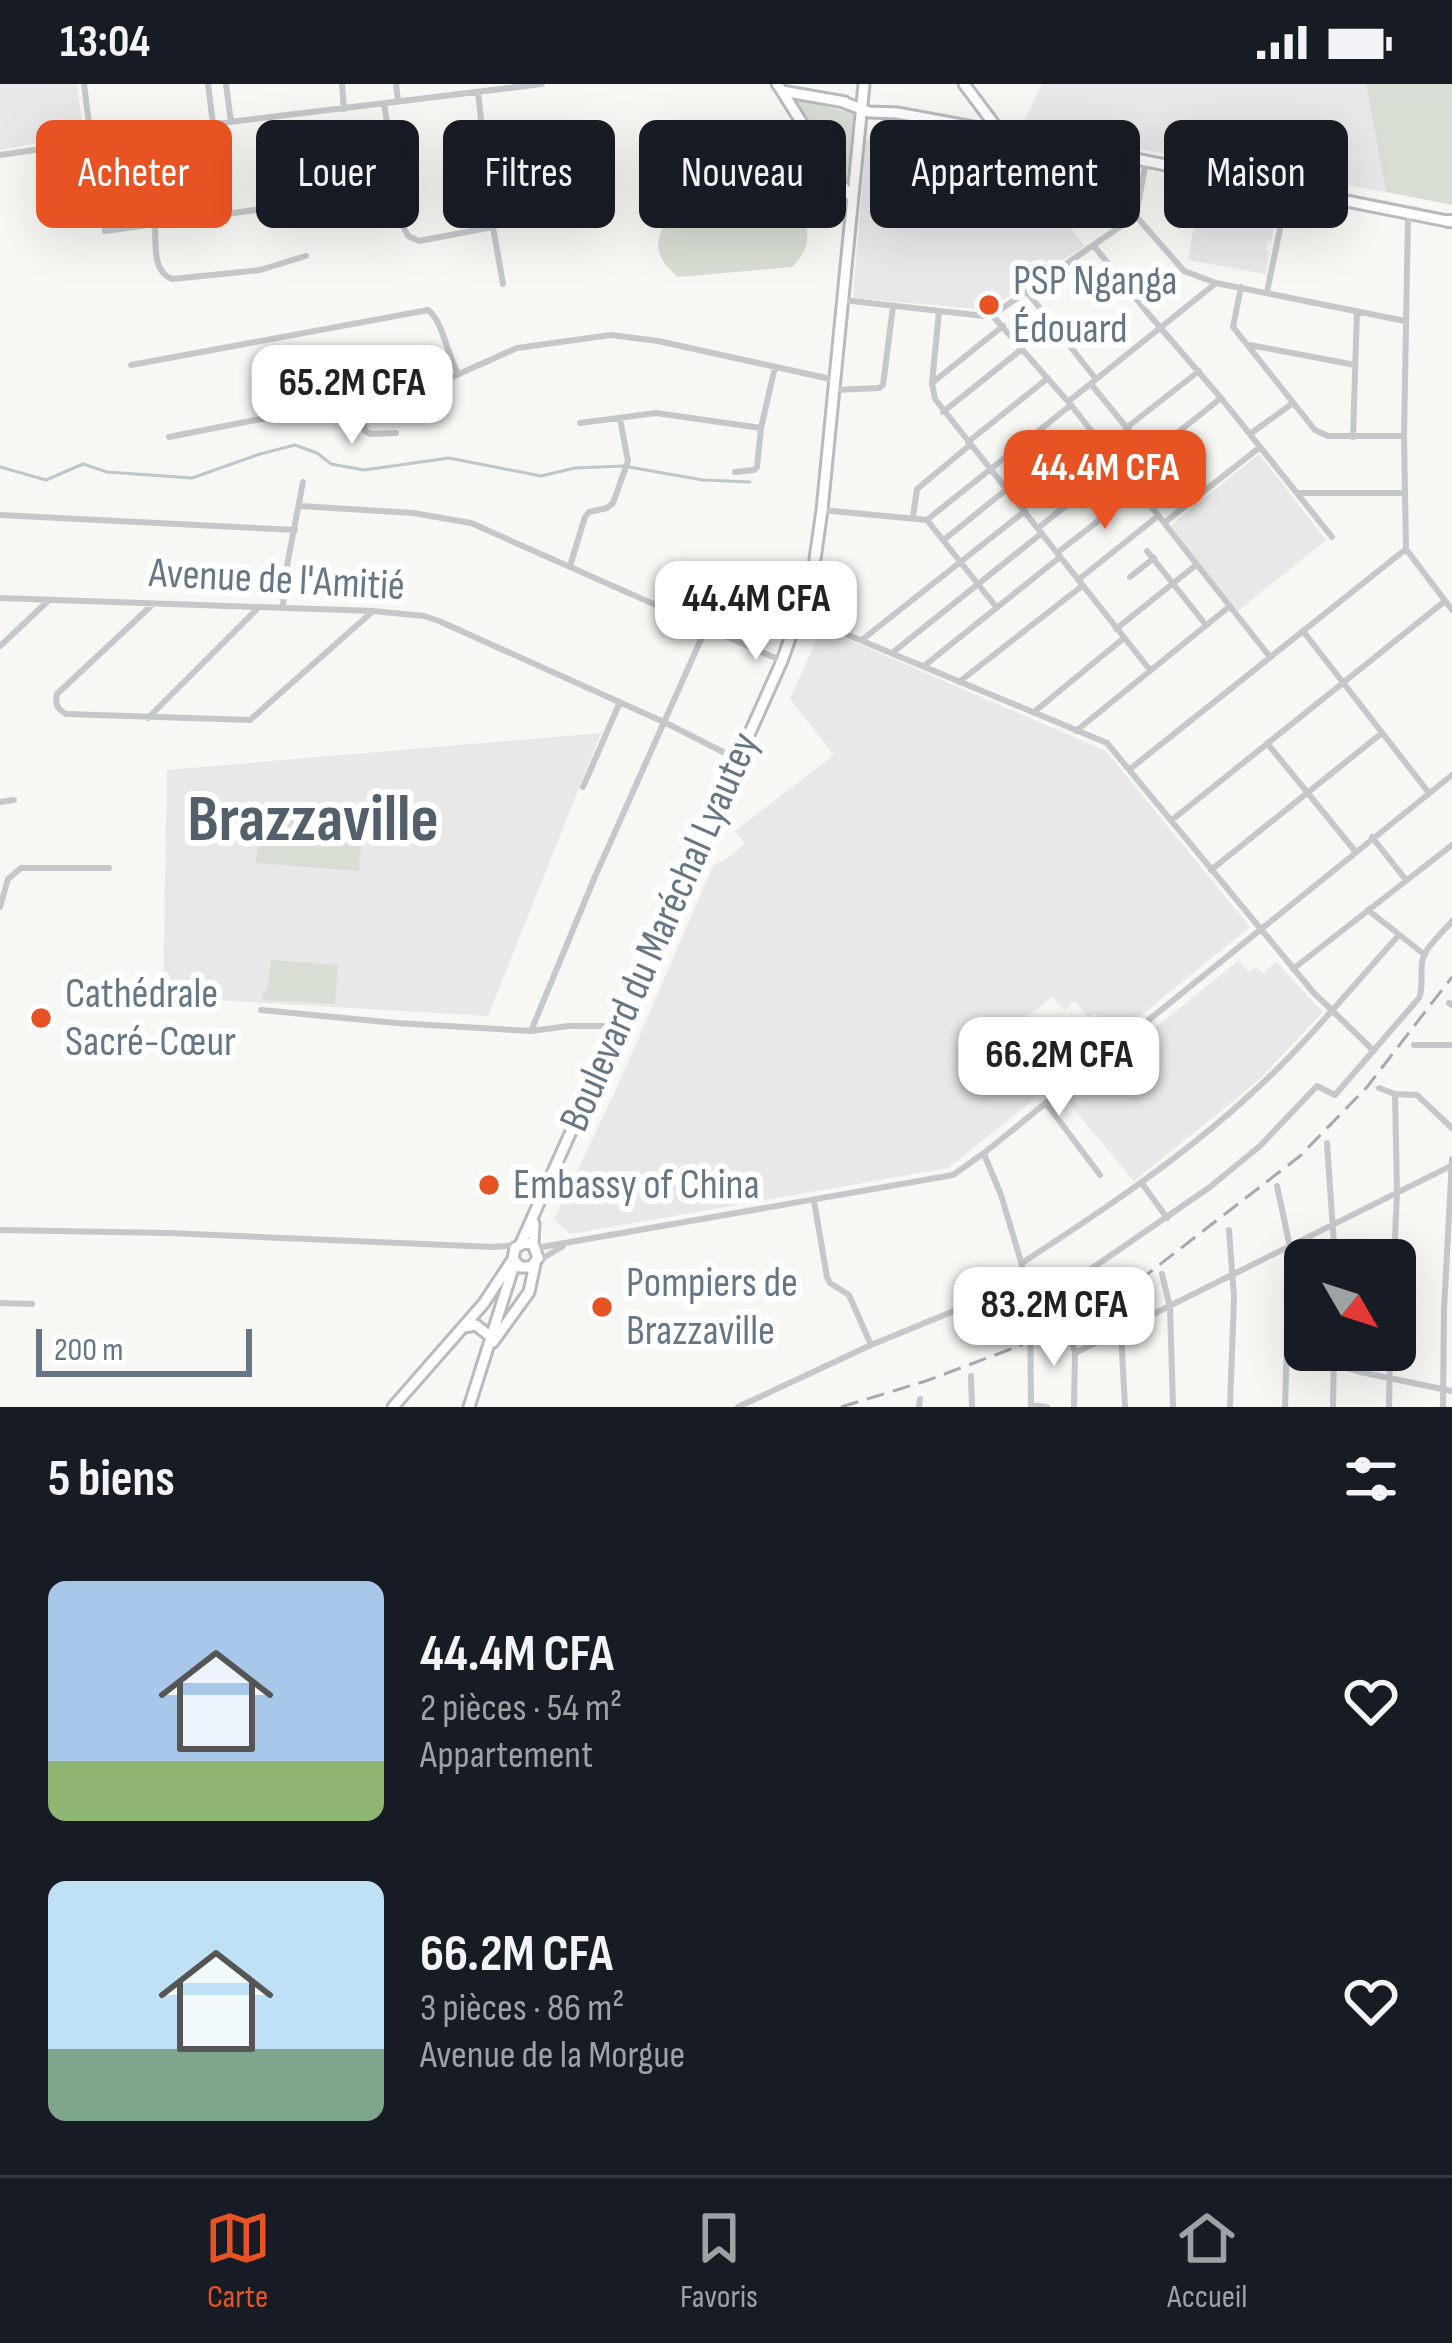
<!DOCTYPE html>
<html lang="fr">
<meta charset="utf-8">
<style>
body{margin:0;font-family:"Sofia Sans Condensed",sans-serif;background:#242831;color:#f1f3f6;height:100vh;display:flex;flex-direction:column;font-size:45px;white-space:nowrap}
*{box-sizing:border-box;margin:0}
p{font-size:39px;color:#9ea1a6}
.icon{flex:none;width:66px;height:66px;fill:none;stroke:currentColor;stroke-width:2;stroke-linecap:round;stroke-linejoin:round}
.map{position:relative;height:1323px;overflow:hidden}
.side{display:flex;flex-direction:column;background:#171b24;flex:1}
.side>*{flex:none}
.guide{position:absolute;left:36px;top:36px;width:1380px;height:108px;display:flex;gap:24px}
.needle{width:78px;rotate:129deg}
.tools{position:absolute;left:1284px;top:1155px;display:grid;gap:24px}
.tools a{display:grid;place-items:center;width:132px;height:132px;border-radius:18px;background:#171b24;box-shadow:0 12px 48px #0002;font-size:60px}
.scale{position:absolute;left:36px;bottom:30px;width:216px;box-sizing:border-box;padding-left:12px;border:6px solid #657685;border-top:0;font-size:33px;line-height:42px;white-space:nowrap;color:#657685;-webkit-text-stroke:9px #fff;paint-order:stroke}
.price{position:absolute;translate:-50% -102px;padding:0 27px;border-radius:24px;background:#fff;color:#222;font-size:39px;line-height:78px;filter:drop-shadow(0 3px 6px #0008)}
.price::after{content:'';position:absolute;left:50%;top:72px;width:36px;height:27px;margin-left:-18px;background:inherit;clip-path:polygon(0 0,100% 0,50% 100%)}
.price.current{background:#e75323;color:#fff}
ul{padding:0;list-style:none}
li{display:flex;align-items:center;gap:36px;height:300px;padding:0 48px}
li span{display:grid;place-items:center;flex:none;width:336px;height:240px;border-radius:18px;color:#555}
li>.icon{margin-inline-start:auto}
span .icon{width:144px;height:144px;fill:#fffc;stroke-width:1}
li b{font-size:51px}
h2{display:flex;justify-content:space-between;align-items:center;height:144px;padding:0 48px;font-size:51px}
.tag{padding:0 42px;border-radius:18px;background:#171b24;box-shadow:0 12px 48px #0002;font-size:42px;line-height:108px}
.tag.current{background:#e75323;color:#fff}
.status{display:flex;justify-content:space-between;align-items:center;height:84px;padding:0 60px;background:#171b24;direction:ltr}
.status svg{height:33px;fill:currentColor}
.tab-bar{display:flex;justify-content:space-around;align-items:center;height:168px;border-top:3px solid #363941;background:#171b24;font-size:33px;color:#9ea1a6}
.tab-bar a{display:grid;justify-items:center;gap:6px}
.tab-bar .current{color:#e75323}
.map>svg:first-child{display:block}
.built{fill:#e7e8e7}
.green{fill:#d8ded4}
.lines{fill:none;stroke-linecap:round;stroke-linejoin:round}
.stream{stroke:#bcc8cc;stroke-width:3}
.secondary-casing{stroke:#b6bbc0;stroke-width:15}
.primary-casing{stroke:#b7bbbf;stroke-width:16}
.street{stroke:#c4c8cb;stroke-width:6}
.secondary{stroke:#fff;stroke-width:9}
.primary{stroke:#fff;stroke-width:10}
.rail{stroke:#a4aab0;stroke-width:3;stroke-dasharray:18 9;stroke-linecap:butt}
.poi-dot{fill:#e75323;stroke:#fff;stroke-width:4.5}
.labels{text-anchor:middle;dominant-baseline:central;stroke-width:12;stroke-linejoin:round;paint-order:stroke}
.poi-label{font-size:42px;fill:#657685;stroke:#fff;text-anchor:start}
.street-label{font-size:42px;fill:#657685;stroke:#fff}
.town-label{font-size:66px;font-weight:bold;fill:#535f6a;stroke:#fff}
</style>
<div class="status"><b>13:04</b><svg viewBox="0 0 49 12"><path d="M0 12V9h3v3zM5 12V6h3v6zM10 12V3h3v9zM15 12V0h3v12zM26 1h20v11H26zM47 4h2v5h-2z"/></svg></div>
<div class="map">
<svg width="1452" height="1323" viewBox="0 0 1452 1323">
<rect width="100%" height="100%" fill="#f7f7f3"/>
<!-- built -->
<path class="built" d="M0,0H77L84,51L0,66Z
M1042,0H1366L1386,108L1203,78L1023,40Z
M888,44L1018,70L1084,162L989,226L853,214L866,57Z
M1201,103L1275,118L1278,123L1271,158L1268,157L1266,166L1269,167L1266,190L1188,176Z
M1259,370L1326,456L1238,527L1170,442Z
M822,544L1106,667L1250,843L1115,952L1095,929L1089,934L1075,917L1065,926L1052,913L1007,948L1052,1001L948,1084L570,1150L554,1135L615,1008L714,780L725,776L745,760L735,747L834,671L790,615Z
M601,649L488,932L163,913L167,686Z
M1239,876L1249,888L1256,883L1263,889L1276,878L1323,928L1259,996L1134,1097L1066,1016Z"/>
<!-- green -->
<path class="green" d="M1366,0H1452V121L1386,108Z
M795,16L854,29L848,96L843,98L792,19Z
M784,119L801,128C811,152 810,164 792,183L678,193C655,173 652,159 669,132Z
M261,719L364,727L359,787L256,779Z
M271,876L338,881L335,920L262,916L263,909L268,905Z"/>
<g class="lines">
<!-- stream -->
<path class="stream" d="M0,383L46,396L83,380L107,388L192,394L260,370L295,361L317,369L331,380L364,386L449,374L541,392L575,384L623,382L703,396L750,398"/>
<!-- secondary casing -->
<g class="secondary-casing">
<path id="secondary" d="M777,0L782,7L845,18
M964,0L1000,48
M782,7L838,97L851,112
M843,18L869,28L897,29L1000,48L1452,138
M521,1159L782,577L813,489L822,426L864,0
M533,1160L524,1159L515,1164L513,1175L520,1183H531L538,1174L533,1160L534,1139
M464,1243L476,1241L492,1254
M493,1258L529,1208L535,1180
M393,1323L484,1219L513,1175
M469,1323L515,1178"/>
</g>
<!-- primary casing -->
<g class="primary-casing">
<path id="primary" d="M1448,137H1452"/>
</g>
<!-- street -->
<path class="street" d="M84,0L91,56
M208,0L213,40
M226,0L231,38
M342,0L344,25
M396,0L398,17
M384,20L404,144L408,152L419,157L493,143L478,8
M107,54L105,147L398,106
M0,71L213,40L542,0
M1135,131L1184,187L1216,199L1405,237
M1408,131L1404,352L1406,465L1452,526
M155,140C156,159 152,188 172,195L260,186L306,172
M493,143L503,200
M1094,162L1146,227L1221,314L1332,453
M1241,203L1233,243L1315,346L1328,352H1404
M1027,208L1096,295
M1267,208L1288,106
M843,216L984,232L997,228L1131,135L1137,126L1146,77
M939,227L932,299L935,315L1150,586
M991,230L1071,321L1270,573
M1250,261L1355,281
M131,281L428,226C443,237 447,271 458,289
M932,299L1003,242
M1091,300L1149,371
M835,306L879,304L883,301L893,222
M358,315L365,347L371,350L396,349
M1069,317L1216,199
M943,328L1022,265
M580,339L656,329L761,344
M1126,344L1199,287
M1250,350L1293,319
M169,353L434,301L517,264L611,251L658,257L835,296
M1353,353L1357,227
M968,358L1048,294
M735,388L754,386L757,383L761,344L775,283
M1126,390L1221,314
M1300,409H1404
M1015,414L1093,350
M300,422L413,429L471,439L782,577
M822,426L927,436L997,524
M0,431L295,446
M913,433L917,405L970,361
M928,435L1071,321
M1164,439L1260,363
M1038,444L1117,381
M945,455L1007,405
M1147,467L1206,541
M1057,469L1138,406
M570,482L585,433L589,428L607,424L613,419L628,377L620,335
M1130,493L1154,474
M1078,496L1158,432
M0,514L373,527L424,532L439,537L666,639L737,675
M152,521L57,610C55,620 57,625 66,630L250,636L373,527
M283,524L285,492L303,398
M800,531L1107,659L1313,908L1374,967
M1116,545L1196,481
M1303,547L1429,709
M863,555L1025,427
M0,562L48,517
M892,569L1042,449
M924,582L1060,473
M959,598L1082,502
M1034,628L1124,554
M148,634L259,523
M1076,647L1230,522
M1267,659L1355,767
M1130,685L1406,465
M583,703L620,618
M0,718L14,716
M1172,736L1445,517
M1372,753L1406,796
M1211,786L1382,649
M0,823L8,795L21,784H109
M1368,826L1425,871
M1293,885L1452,761
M1449,919L1452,921
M261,926L396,939L531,947L569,942H617
M531,947L594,795L723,506L722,498L686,481
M1414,961H1452
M1379,1004L1395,1010L1397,1109L1394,1176
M1395,1010L1417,1011L1452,1044
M1046,1019L1100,1091
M1327,1059L1335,1176
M984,1070L1001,1111L1030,1208L1031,1323
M1141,1098L1167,1134
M1277,1102L1290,1163L1285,1323
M814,1117L827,1193L830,1199L849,1211L871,1261
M0,1146L168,1149L493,1163L517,1161
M1229,1146L1234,1213L1230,1323
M536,1164L953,1091L984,1069L1452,691
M538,1177L563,1162
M1022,1179C1102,1127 1183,1073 1253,1008C1306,960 1351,904 1399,851
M1091,1185L1210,1103L1260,1062L1317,1002L1335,1011L1419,914C1425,900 1418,886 1424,871C1430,859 1444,847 1452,837
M1162,1190L1170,1223L1173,1323
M0,1219L32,1220
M1108,1221L1121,1248L1125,1323
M1069,1244L1075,1269L1074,1323
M1288,1266L1360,1288L1452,1307
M1075,1269L1451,1082
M971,1292L972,1323
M1031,1321L1047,1323
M738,1323L871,1261L1027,1197
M919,1323L920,1315
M1333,1323L1334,1266
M1389,1323L1390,1266
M1443,1323L1444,1226L1452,1075"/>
<!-- secondary -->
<use href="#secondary" class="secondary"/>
<!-- primary -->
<use href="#primary" class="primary"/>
<!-- rail -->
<path class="rail" d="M841,1323L926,1297L1019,1262L1141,1195L1300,1072L1367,1003L1452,893"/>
</g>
<!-- markers -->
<g class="poi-dot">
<circle cx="989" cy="221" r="12"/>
<circle cx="41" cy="934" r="12"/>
<circle cx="489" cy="1101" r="12"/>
<circle cx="602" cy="1223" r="12"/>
</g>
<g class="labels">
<!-- poi labels -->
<g class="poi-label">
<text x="1013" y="197">PSP Nganga<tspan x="1013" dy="48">Édouard</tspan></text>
<text x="65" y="910">Cathédrale<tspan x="65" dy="48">Sacré-Cœur</tspan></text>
<text x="513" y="1101">Embassy of China</text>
<text x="626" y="1199">Pompiers de<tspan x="626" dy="48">Brazzaville</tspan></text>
</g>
<!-- street labels -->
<g class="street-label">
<text transform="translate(277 496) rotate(3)">Avenue de l'Amitié</text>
<text transform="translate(660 848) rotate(-66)">Boulevard du Maréchal Lyautey</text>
</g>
<!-- town labels -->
<g class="town-label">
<text x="313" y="736">Brazzaville</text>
</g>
</g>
</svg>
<div class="tools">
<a><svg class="needle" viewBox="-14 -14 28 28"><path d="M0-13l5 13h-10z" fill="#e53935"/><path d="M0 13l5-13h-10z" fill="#9ea1a6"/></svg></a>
</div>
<div class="scale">200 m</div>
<b class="price" style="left:352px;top:363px">65.2M CFA</b>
<b class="price current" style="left:1105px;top:448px">44.4M CFA</b>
<b class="price" style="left:756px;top:579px">44.4M CFA</b>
<b class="price" style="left:1059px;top:1035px">66.2M CFA</b>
<b class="price" style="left:1054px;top:1285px">83.2M CFA</b>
<div class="guide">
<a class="tag current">Acheter</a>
<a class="tag">Louer</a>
<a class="tag">Filtres</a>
<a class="tag">Nouveau</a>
<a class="tag">Appartement</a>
<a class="tag">Maison</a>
</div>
</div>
<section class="side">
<h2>5 biens<svg class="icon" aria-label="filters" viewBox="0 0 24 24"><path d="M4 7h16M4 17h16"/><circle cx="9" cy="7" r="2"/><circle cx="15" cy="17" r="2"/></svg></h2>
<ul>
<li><span style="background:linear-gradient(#a9c7e8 75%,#8fb573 0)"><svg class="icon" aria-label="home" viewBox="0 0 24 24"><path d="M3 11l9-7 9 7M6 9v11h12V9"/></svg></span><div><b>44.4M CFA</b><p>2 pièces · 54 m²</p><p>Appartement</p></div><svg class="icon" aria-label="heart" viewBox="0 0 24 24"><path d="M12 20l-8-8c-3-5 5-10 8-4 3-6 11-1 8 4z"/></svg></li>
<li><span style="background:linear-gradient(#bfe0f5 70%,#7fa58c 0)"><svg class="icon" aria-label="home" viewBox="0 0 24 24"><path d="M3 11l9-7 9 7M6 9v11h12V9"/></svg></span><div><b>66.2M CFA</b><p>3 pièces · 86 m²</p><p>Avenue de la Morgue</p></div><svg class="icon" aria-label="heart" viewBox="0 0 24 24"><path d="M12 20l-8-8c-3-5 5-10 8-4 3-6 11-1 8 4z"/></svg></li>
</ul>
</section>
<nav class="tab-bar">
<a class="current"><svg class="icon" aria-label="map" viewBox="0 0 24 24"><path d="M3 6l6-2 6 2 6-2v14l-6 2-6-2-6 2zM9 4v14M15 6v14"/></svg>Carte</a>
<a><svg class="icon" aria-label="saved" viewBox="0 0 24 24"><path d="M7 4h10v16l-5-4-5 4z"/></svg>Favoris</a>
<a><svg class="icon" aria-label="home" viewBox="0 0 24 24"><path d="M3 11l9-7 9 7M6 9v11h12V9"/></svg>Accueil</a>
</nav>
